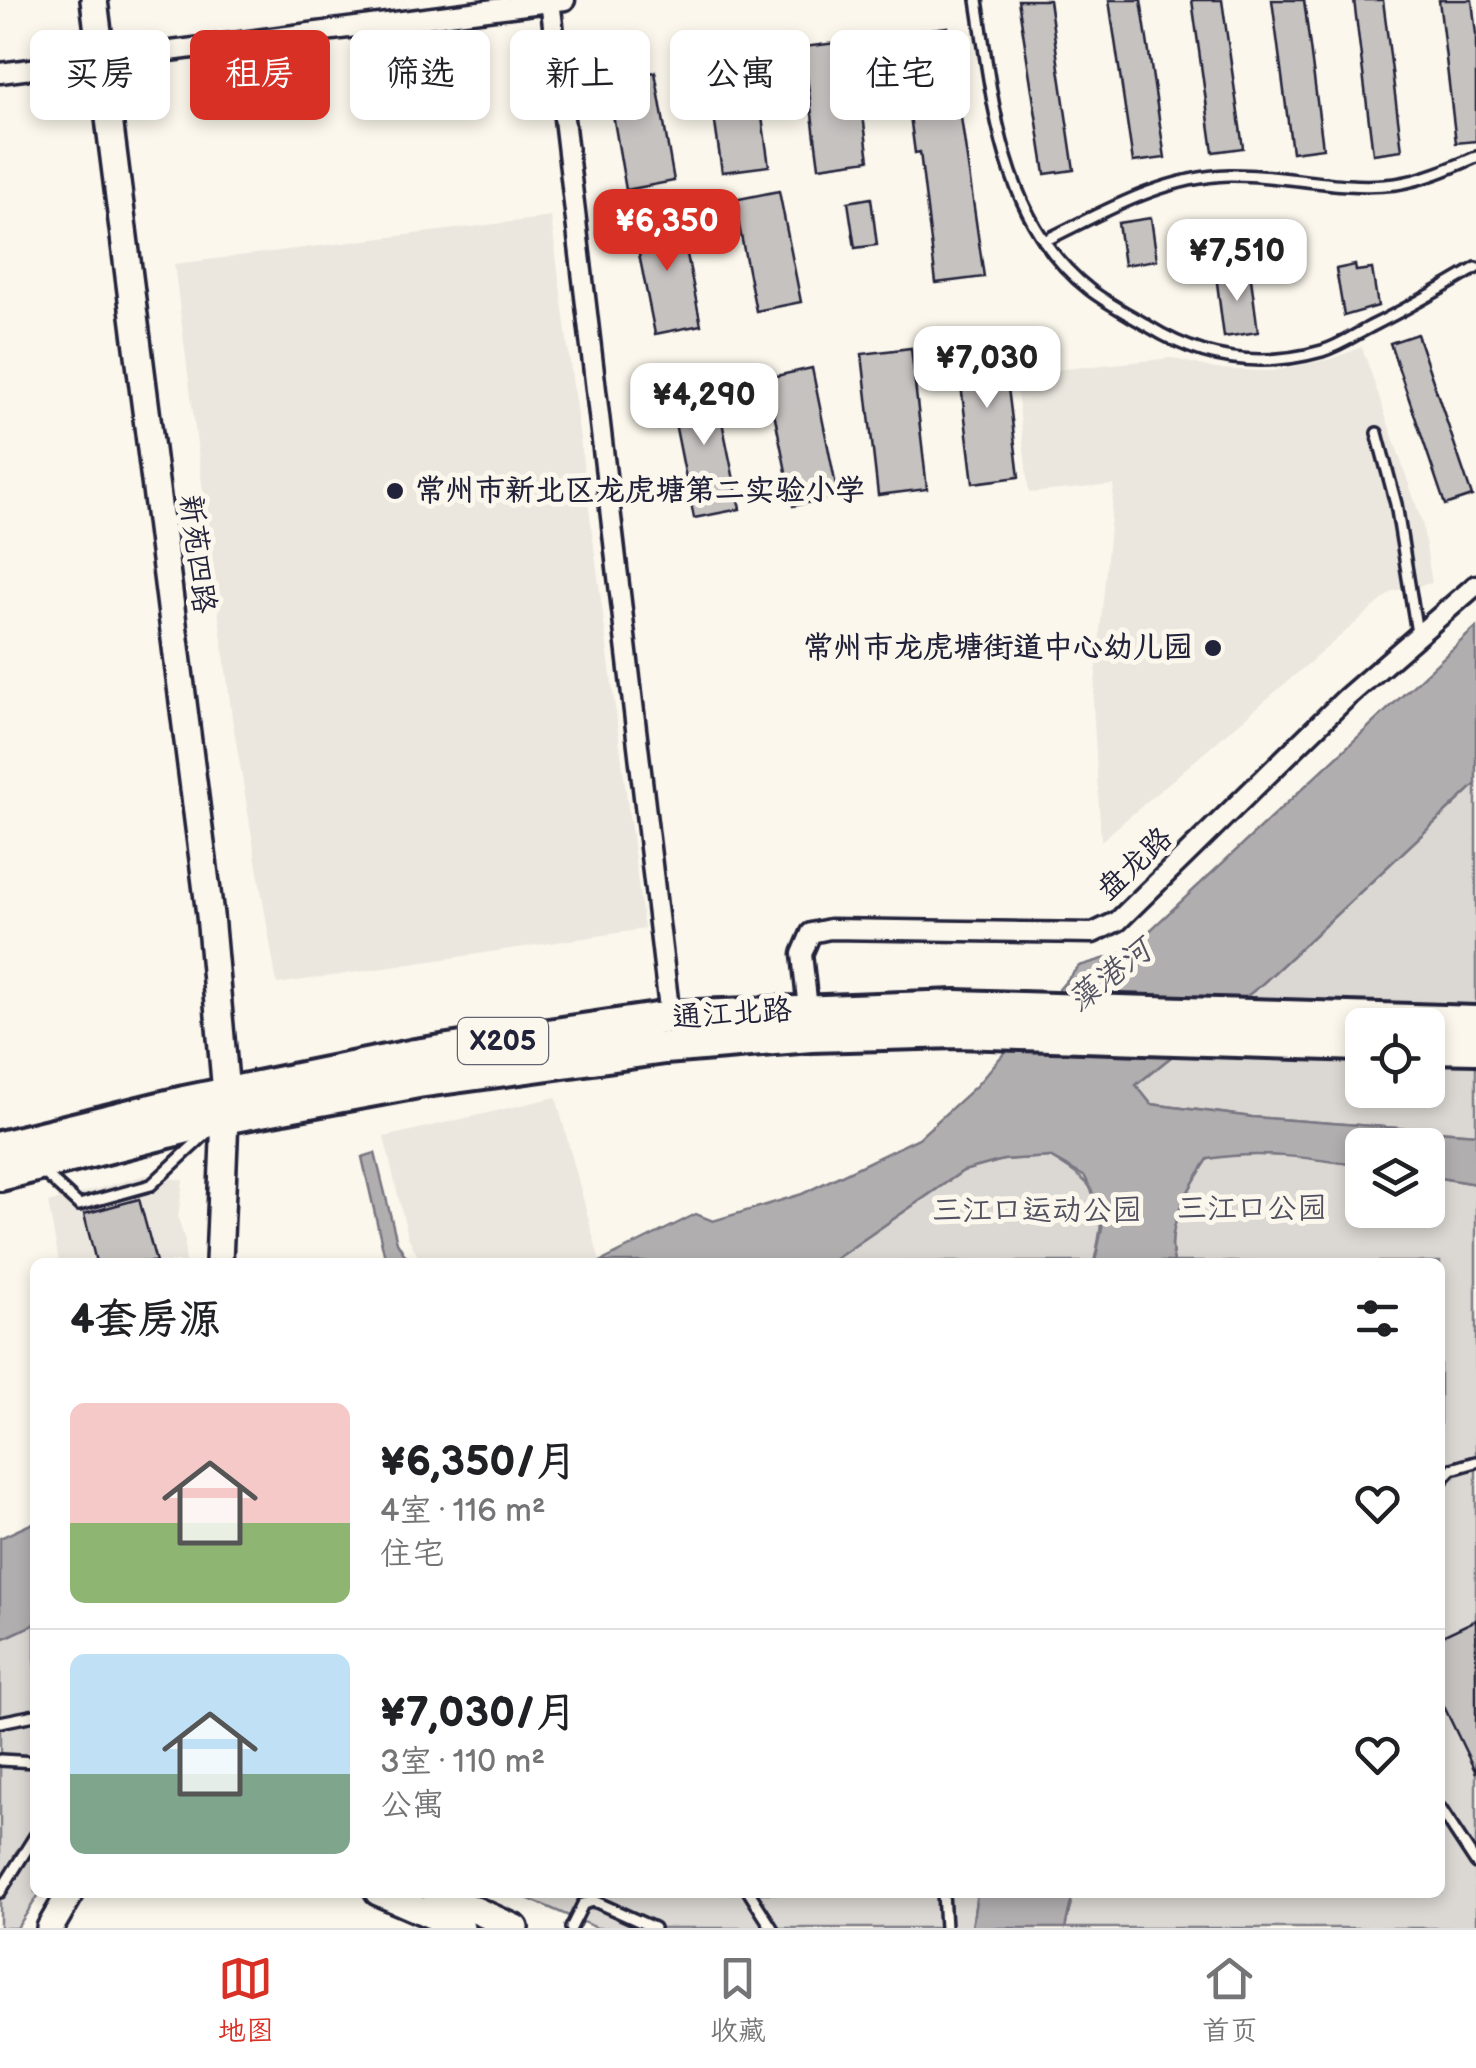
<!DOCTYPE html>
<html lang="zh">
<meta charset="utf-8">
<style>
body{margin:0;font-family:"Balsamiq Sans","LXGW WenKai TC",sans-serif;background:#f6f6f6;color:#202124;height:100vh;display:flex;flex-direction:column;font-size:38px;white-space:nowrap}
*{box-sizing:border-box;margin:0}
p{font-size:32px;color:#757577}
.icon{flex:none;width:55px;height:55px;fill:none;stroke:currentColor;stroke-width:2;stroke-linecap:round;stroke-linejoin:round}
.map{position:relative;flex:1;overflow:hidden}
.details{position:absolute;left:30px;top:1258px;width:1415px;height:640px;display:flex;flex-direction:column;background:#fff;border-radius:15px;box-shadow:0 5px 15px #0003}
.details>*{flex:none}
.hud{position:absolute;left:30px;top:30px;width:1418px;height:90px;display:flex;gap:20px}
.controls{position:absolute;left:1345px;top:1008px;display:grid;gap:20px}
.controls a{display:grid;place-items:center;width:100px;height:100px;border-radius:15px;background:#fff;box-shadow:0 5px 15px #0003;font-size:50px}
.price{position:absolute;translate:-50% -85px;padding:0 22px;border-radius:20px;background:#fff;color:#222;font-size:32px;line-height:65px;filter:drop-shadow(0 2px 5px #0008)}
.price::after{content:'';position:absolute;left:50%;top:60px;width:30px;height:22px;margin-left:-15px;background:inherit;clip-path:polygon(0 0,100% 0,50% 100%)}
.price.current{background:#d93025;color:#fff}
ul{padding:0;list-style:none}
li{display:flex;align-items:center;gap:30px;height:250px;padding:0 40px}
li+li{border-top:2px solid #e0e0e0}
li span{display:grid;place-items:center;flex:none;width:280px;height:200px;border-radius:15px;color:#555}
li>.icon{margin-inline-start:auto}
span .icon{width:120px;height:120px;fill:#fffc;stroke-width:1}
li b{font-size:42px}
h2{display:flex;justify-content:space-between;align-items:center;height:120px;padding:0 40px;font-size:42px}
.tag{padding:0 35px;border-radius:15px;background:#fff;box-shadow:0 5px 15px #0003;font-size:35px;line-height:90px}
.tag.current{background:#d93025;color:#fff}
.tab-bar{display:flex;justify-content:space-around;align-items:center;height:140px;border-top:2px solid #e0e0e0;background:#fff;font-size:28px;color:#757577}
.tab-bar a{display:grid;justify-items:center;gap:5px}
.tab-bar .current{color:#d93025}
.map>svg:first-child{display:block}
.built{fill:#ebe7df}
.green{fill:#dbd8d3;stroke:#7e7d87;stroke-width:2.5;fill-rule:evenodd}
.water{fill:#b1aeb0;stroke:#787681;stroke-width:2.5}
.building{fill:#c6c2c0;stroke:#22223b;stroke-width:2.5}
.lines{fill:none;stroke-linecap:round;stroke-linejoin:round}
.lane-casing{stroke:#22223b;stroke-width:16}
.street-casing{stroke:#22223b;stroke-width:25}
.secondary-casing{stroke:#22223b;stroke-width:32}
.primary-casing{stroke:#22223b;stroke-width:38}
.lane{stroke:#fbf7ec;stroke-width:9}
.street{stroke:#fbf7ec;stroke-width:18}
.secondary{stroke:#fbf7ec;stroke-width:25}
.primary{stroke:#fbf7ec;stroke-width:30}
.poi-dot{fill:#22223b;stroke:#fbf7ec;stroke-width:4}
.labels{text-anchor:middle;dominant-baseline:central;stroke-width:10;stroke-linejoin:round;paint-order:stroke}
.shield{fill:#fbf7ec;stroke:#636270;stroke-width:2.5}
.shield-label{font-size:28px;font-weight:bold;fill:#22223b}
.poi-label{font-size:30px;font-weight:bold;fill:#22223b;stroke:#fbf7ec;text-anchor:start}
.street-label{font-size:30px;fill:#22223b;stroke:#fbf7ec}
.park-label{font-size:30px;fill:#505061;stroke:#fbf7ec}
.water-label{font-size:32px;font-style:italic;fill:#545364;stroke:#fbf7ec}
</style>
<div class="map">
<svg width="1476" height="1928" viewBox="0 0 1476 1928">
<rect width="100%" height="100%" fill="#fbf7ec"/>
<filter id="ink" filterUnits="userSpaceOnUse"><feTurbulence type="fractalNoise" baseFrequency=".01" numOctaves="2"/><feDisplacementMap in="SourceGraphic" scale="20" xChannelSelector="R" yChannelSelector="G"/><feConvolveMatrix kernelMatrix="1 2 1 2 8 2 1 2 1" color-interpolation-filters="sRGB"/></filter>
<g filter="url(#ink)">
<!-- built -->
<path class="built" d="M551,217L644,929L277,984L232,718L174,264Z
M1362,347L1422,522L1432,583L1393,591L1101,841L1093,705L1114,485L1029,493L1015,374L1172,358L1215,369L1273,371L1331,359Z
M556,1097L600,1262H421L408,1237L384,1137Z
M145,1175L183,1180L178,1218L185,1241V1262H59L48,1203Z"/>
<!-- green -->
<path class="green" d="M1476,784V1134L1252,1117L1151,1104L1136,1085L1262,984ZM1362,1025H1428V1090H1362Z
M1234,1154L1301,1156L1362,1166V1210H1428V1176L1476,1184V1928H1065L1073,1893L1440,1892V1262H1174C1165,1226 1188,1189 1208,1159Z
M1050,1157C1105,1190 1108,1202 1094,1262H831L963,1171L1003,1160Z
M35,1624V1892L40,1893L17,1928H0V1640Z
M515,1893H977L972,1928H597Z"/>
<!-- water -->
<path class="water" d="M1476,627V784L1262,984L1136,1085L1151,1104L1252,1117L1476,1134V1184L1428,1176V1145H1362V1166C1311,1158 1260,1150 1208,1159C1188,1189 1165,1226 1174,1262H1095L1104,1217L1085,1177L1050,1157L1003,1160L963,1171L831,1262H600L696,1214L713,1221L802,1194L919,1138L976,1086L1079,966L1127,952Z
M375,1153L397,1242L409,1262H386L362,1157Z
M35,1522V1624L0,1640V1538Z
M977,1893V1892L1073,1893L1065,1928H972Z"/>
<!-- building -->
<path class="building" d="M1018,0H1049L1074,170L1045,174Z
M1109,0H1141L1165,158L1133,162Z
M1192,0H1222L1243,148L1213,152Z
M1272,0H1304L1323,148L1292,152Z
M1354,0H1383L1402,150L1373,154Z
M1439,0H1472L1476,34V141L1456,143Z
M948,27L984,277L936,283L920,152L915,153L899,33Z
M853,41L869,160L819,167L803,47Z
M753,54L769,166L722,172L706,60Z
M655,72L674,181L626,190L607,80Z
M779,191L801,302L756,311L734,200Z
M871,198L877,245L855,248L848,202Z
M679,214L701,325L655,334L633,224Z
M1151,218L1157,260L1124,265L1118,223Z
M1355,265L1356,271L1372,269L1378,306L1344,316L1336,269Z
M1250,271L1258,332L1224,337L1216,275Z
M1417,334L1472,496L1445,505L1390,343Z
M1002,339L1019,477L973,483L956,344Z
M911,348L927,489L878,495L862,354Z
M812,368L838,496L793,506L767,378Z
M713,378L740,509L694,518L668,388Z
M139,1199L156,1262H96L84,1214Z
M1476,1620V1773L1440,1698V1637Z"/>
<g class="lines">
<!-- lane casing -->
<g class="lane-casing">
<path id="lane" d="M977,0C993,102 1001,221 1090,290C1107,303 1128,314 1148,326C1202,360 1259,369 1322,351C1339,346 1355,335 1370,327C1406,309 1441,289 1476,268
M1044,241C1102,213 1162,177 1229,175C1285,174 1340,191 1396,184C1424,180 1451,168 1476,157
M1377,433L1396,504L1417,633
M42,1171L79,1205L151,1185L209,1131
M1440,1482L1452,1469L1476,1462
M0,1722L35,1715
M0,1760L35,1762
M1440,1808L1476,1863
M0,1892L35,1836
M749,1892L772,1928
M943,1892L945,1928
M571,1928L583,1904L594,1901L654,1928"/>
</g>
<!-- street casing -->
<g class="street-casing">
<path id="street" d="M550,0L670,1017
M0,73L565,0
M808,1009L802,954L811,933L830,929L1093,933L1118,921L1346,698L1476,585"/>
</g>
<!-- secondary casing -->
<g class="secondary-casing">
<path id="secondary" d="M94,0L210,915L226,1093L219,1262
M378,1892L461,1928
M435,1892L515,1928
M50,1928L71,1892"/>
</g>
<!-- primary casing -->
<g class="primary-casing">
<path id="primary" d="M1428,1047L1476,1048
M0,1147L184,1102L415,1055L670,1017L956,1006L1476,1022
M0,1175L223,1118L418,1082L665,1048L811,1036L957,1032L1362,1045"/>
</g>
<!-- lane -->
<use href="#lane" class="lane"/>
<!-- street -->
<use href="#street" class="street"/>
<!-- secondary -->
<use href="#secondary" class="secondary"/>
<!-- primary -->
<use href="#primary" class="primary"/>
</g>
</g>
<!-- markers -->
<g class="poi-dot">
<circle cx="395" cy="491" r="10"/>
<circle cx="1213" cy="648" r="10"/>
</g>
<g class="labels">
<!-- shield labels -->
<rect class="shield" x="458" y="1018" width="90" height="46" rx="8"/>
<g class="shield-label">
<text x="503" y="1041">X205</text>
</g>
<!-- poi labels -->
<g class="poi-label">
<text x="415" y="491">常州市新北区龙虎塘第二实验小学</text>
<text x="1193" y="648" text-anchor="end">常州市龙虎塘街道中心幼儿园</text>
</g>
<!-- street labels -->
<g class="street-label">
<text transform="translate(197 554) rotate(83)">新苑四路</text>
<text transform="translate(1135 864) rotate(-43)">盘龙路</text>
<text transform="translate(732 1014) rotate(-4)">通江北路</text>
</g>
<!-- park labels -->
<g class="park-label">
<text x="1252" y="1209">三江口公园</text>
<text x="1037" y="1211">三江口运动公园</text>
</g>
<!-- water labels -->
<g class="water-label">
<text transform="translate(1110 976) rotate(-38)">藻港河</text>
</g>
</g>
</svg>
<div class="controls">
<a><svg class="icon" aria-label="locate" viewBox="0 0 24 24"><circle cx="12" cy="12" r="6"/><path d="M12 2v4M12 18v4M2 12h4M18 12h4"/></svg></a>
<a><svg class="icon" aria-label="layers" viewBox="0 0 24 24"><path d="M12 4l9 5-9 5-9-5zM3 14l9 5 9-5"/></svg></a>
</div>
<b class="price current" style="left:667px;top:274px">¥6,350</b>
<b class="price" style="left:1237px;top:304px">¥7,510</b>
<b class="price" style="left:987px;top:411px">¥7,030</b>
<b class="price" style="left:704px;top:448px">¥4,290</b>
<div class="hud">
<a class="tag">买房</a>
<a class="tag current">租房</a>
<a class="tag">筛选</a>
<a class="tag">新上</a>
<a class="tag">公寓</a>
<a class="tag">住宅</a>
</div>
<section class="details">
<h2>4套房源<svg class="icon" aria-label="filters" viewBox="0 0 24 24"><path d="M4 7h16M4 17h16"/><circle cx="9" cy="7" r="2"/><circle cx="15" cy="17" r="2"/></svg></h2>
<ul>
<li><span style="background:linear-gradient(#f6c9c9 60%,#8fb573 0)"><svg class="icon" aria-label="home" viewBox="0 0 24 24"><path d="M3 11l9-7 9 7M6 9v11h12V9"/></svg></span><div><b>¥6,350/月</b><p>4室 · 116 m²</p><p>住宅</p></div><svg class="icon" aria-label="heart" viewBox="0 0 24 24"><path d="M12 20l-8-8c-3-5 5-10 8-4 3-6 11-1 8 4z"/></svg></li>
<li><span style="background:linear-gradient(#bfe0f5 60%,#7fa58c 0)"><svg class="icon" aria-label="home" viewBox="0 0 24 24"><path d="M3 11l9-7 9 7M6 9v11h12V9"/></svg></span><div><b>¥7,030/月</b><p>3室 · 110 m²</p><p>公寓</p></div><svg class="icon" aria-label="heart" viewBox="0 0 24 24"><path d="M12 20l-8-8c-3-5 5-10 8-4 3-6 11-1 8 4z"/></svg></li>
</ul>
</section>
</div>
<nav class="tab-bar">
<a class="current"><svg class="icon" aria-label="map" viewBox="0 0 24 24"><path d="M3 6l6-2 6 2 6-2v14l-6 2-6-2-6 2zM9 4v14M15 6v14"/></svg>地图</a>
<a><svg class="icon" aria-label="saved" viewBox="0 0 24 24"><path d="M7 4h10v16l-5-4-5 4z"/></svg>收藏</a>
<a><svg class="icon" aria-label="home" viewBox="0 0 24 24"><path d="M3 11l9-7 9 7M6 9v11h12V9"/></svg>首页</a>
</nav>
